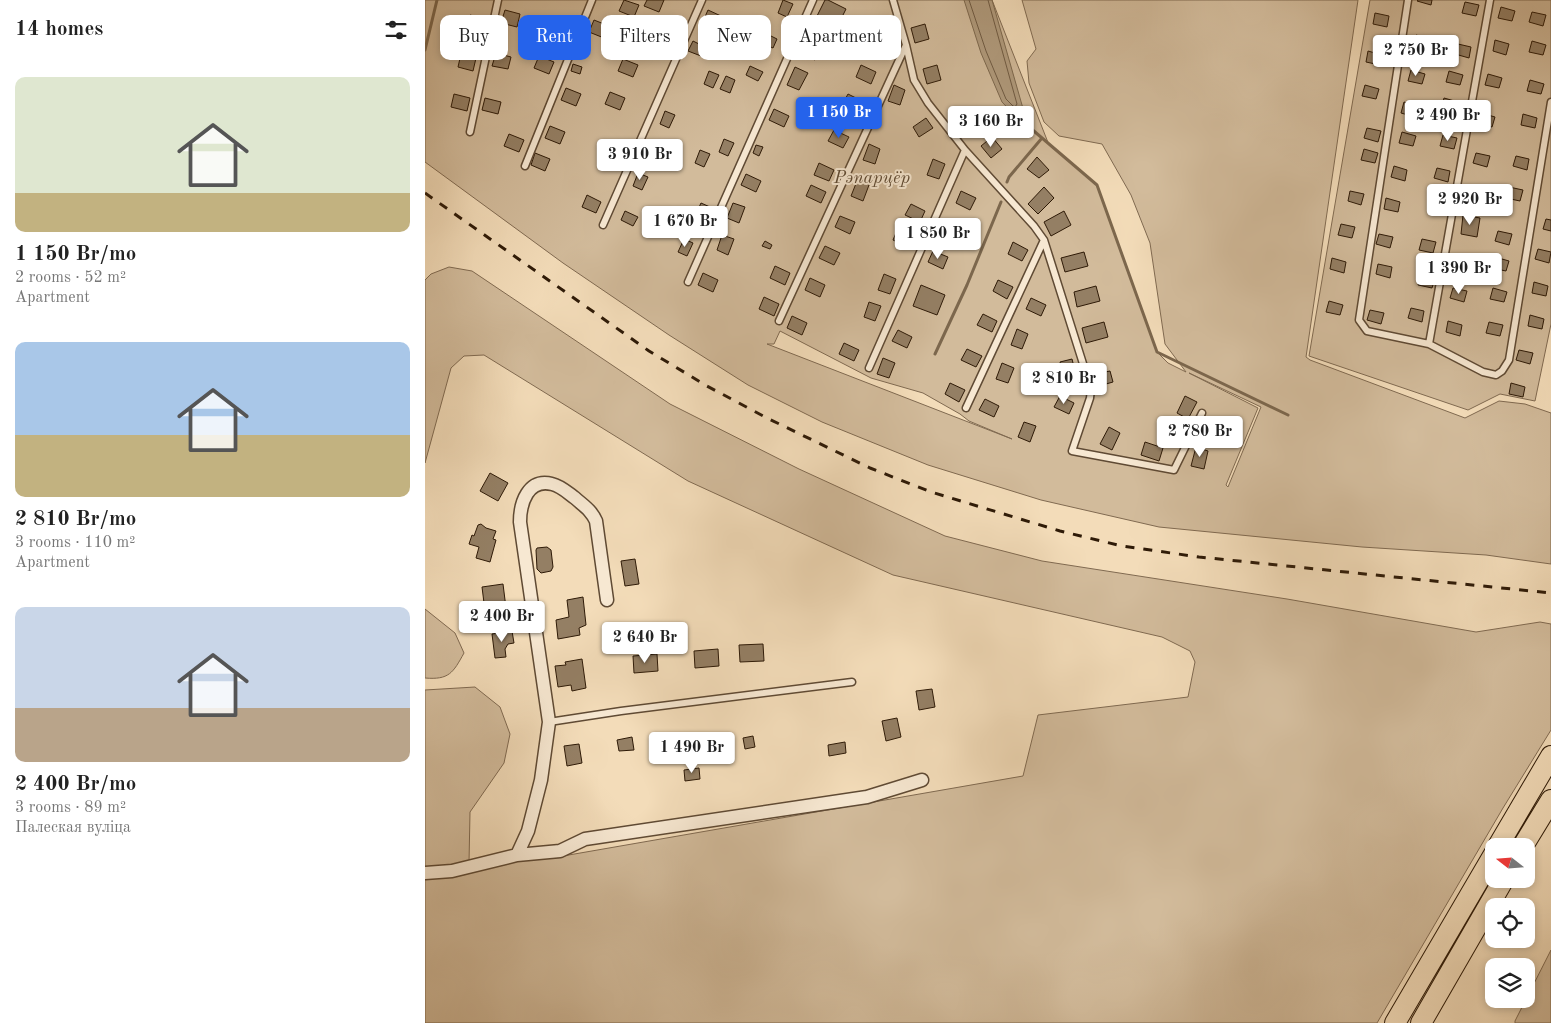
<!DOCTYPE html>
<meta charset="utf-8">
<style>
body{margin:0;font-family:"Old Standard TT",serif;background:#f6f6f6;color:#222;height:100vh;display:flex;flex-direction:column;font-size:19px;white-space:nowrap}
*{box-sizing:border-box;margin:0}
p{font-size:16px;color:#767676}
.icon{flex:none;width:28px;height:28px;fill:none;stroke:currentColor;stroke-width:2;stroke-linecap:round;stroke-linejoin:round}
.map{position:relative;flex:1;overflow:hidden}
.drawer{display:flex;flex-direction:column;background:#fff;width:425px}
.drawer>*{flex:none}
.top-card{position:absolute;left:15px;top:15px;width:475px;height:45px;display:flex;gap:10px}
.needle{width:32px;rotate:287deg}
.tools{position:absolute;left:1060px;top:838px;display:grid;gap:10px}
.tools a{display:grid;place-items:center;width:50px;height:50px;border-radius:10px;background:#fff;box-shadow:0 2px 8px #0003;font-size:25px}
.price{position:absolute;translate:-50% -42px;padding:0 11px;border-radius:5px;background:#fff;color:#222;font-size:16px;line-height:32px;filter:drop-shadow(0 1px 2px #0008)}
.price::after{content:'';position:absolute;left:50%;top:30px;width:15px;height:11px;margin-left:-8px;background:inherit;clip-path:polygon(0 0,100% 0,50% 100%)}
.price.on{background:#2563eb;color:#fff}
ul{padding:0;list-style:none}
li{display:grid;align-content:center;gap:10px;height:265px;padding:0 15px}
li span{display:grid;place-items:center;height:155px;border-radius:10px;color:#555}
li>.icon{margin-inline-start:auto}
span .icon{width:90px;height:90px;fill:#fffc;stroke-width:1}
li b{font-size:21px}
h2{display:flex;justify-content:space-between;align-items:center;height:60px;padding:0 15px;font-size:21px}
.pill{padding:0 18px;border-radius:10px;background:#fff;box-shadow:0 2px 8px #0003;font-size:18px;line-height:45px}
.pill.on{background:#2563eb;color:#fff}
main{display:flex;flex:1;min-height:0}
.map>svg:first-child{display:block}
.green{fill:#d2bb9b;stroke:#806a51;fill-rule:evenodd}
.water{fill:#b09a7c;stroke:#7c674d}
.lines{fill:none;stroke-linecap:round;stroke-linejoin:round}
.shore{stroke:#6f5a42;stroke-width:1}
.stream{stroke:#7c674d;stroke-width:3}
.building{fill:#947f64;stroke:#2e1a07}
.service-casing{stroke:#5f4a34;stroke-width:9}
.minor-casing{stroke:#5f4a34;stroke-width:15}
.trunk-casing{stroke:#2e1a07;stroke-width:22}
.service{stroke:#f7e8d2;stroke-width:6}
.minor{stroke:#f7e8d2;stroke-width:12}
.trunk{stroke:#f3dcb9;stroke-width:20}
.rail{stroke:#2e1a07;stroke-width:3;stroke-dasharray:9 9;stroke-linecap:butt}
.labels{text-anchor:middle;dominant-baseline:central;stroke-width:4;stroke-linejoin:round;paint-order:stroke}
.park-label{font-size:18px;font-style:italic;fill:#5f4a33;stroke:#f7e8d2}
</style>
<main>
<section class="drawer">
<h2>14 homes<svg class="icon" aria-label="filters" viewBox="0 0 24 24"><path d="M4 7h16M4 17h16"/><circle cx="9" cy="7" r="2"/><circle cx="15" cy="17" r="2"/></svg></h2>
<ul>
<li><span style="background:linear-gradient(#dfe7d0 75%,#c2b280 0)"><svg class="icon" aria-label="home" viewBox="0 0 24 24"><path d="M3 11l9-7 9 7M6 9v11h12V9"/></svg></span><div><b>1 150 Br/mo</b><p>2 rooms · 52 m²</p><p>Apartment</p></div></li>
<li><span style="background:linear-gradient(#a9c7e8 60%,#c2b280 0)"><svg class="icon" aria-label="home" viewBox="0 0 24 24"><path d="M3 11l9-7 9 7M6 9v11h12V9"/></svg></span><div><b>2 810 Br/mo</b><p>3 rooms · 110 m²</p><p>Apartment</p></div></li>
<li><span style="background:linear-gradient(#c9d6e8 65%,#b9a48a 0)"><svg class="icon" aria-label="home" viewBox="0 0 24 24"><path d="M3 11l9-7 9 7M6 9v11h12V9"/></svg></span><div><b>2 400 Br/mo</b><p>3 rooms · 89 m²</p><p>Палеская вуліца</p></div></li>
</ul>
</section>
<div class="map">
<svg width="1126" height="1023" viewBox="0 0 1126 1023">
<rect width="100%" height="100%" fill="#f3dcb9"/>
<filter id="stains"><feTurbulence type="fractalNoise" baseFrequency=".004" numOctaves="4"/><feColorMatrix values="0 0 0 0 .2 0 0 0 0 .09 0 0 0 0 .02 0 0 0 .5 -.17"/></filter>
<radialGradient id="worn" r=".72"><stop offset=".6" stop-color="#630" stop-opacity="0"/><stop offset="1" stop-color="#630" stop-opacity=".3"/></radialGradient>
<!-- green -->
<path class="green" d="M0,0H567L624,145L672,185L732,352L743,363L761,372L740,344L725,243L706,195L677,144L634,136L619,122L604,83L602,61L611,49L597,0H933L881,357L885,360L1040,418L1074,401L1100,404L1126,413V564L1061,555L937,547L734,527L616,500L503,465L397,422L323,385L244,335L138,263L0,162ZM355,331L446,378L498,393L535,414L544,421L587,439L342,344H349ZM764,373L836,407L803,487L801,485L833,408Z
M945,0H1126V324L1110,401L1075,394L1043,410L884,356Z
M24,267L47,271L245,404L374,469L520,536L617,561L862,599L1051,632L1115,622L1126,624V730L1078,808L952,1023H0V690L50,687L75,707L85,734L79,763L45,812L44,863L138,856L598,776L613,715L763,697L770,662L765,651L737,637L468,575L263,481L59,355L39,356L26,368L0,463V280L6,274Z
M0,609L30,633L39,653C28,673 24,680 0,678Z
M1126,950V1023H1090V1021Z"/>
<!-- water -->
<path class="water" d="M539,0H567L603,126L595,121L577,102L556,53Z"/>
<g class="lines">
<!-- shore -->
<path class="shore" d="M544,0L561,51L581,99L588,106L590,107L592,104L563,0"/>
<!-- stream -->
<path class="stream" d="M0,50L12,0
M603,126L672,185L732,352L863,415
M582,182L584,177L617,138
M510,354L542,285L576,202"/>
</g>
<!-- building -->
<path class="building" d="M199,0L214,5L209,17L194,11Z
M222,0H239L234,12L219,6Z
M358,0L368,4L362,17L353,13Z
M400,0H403L421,9L413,25L392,16Z
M993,0H1007L1006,5L992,1Z
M1040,2L1054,5L1051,16L1037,13Z
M1076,7L1090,11L1087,21L1073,18Z
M80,10L95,14L92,27L76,23Z
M283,10L296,16L292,25L279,19Z
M1107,12L1121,15L1118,26L1104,22Z
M950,13L964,16L962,27L948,24Z
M45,15L60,19L57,32L42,28Z
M169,20L184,26L179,38L164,32Z
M127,24L142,30L137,42L122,36Z
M214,24L229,30L224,42L209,36Z
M500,24L504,39L490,43L486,28Z
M454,29L466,34L460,49L448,44Z
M340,33L352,39L348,48L335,42Z
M991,35L1005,39L1003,50L989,46Z
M1070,40L1084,44L1081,55L1068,51Z
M268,41L280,47L276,56L263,51Z
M381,41L396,48L390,60L376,53Z
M1107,41L1121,45L1118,55L1104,52Z
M1033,44L1046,47L1044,58L1030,54Z
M943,51L957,55L955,65L941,62Z
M71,53L86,57L83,69L67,66Z
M36,54L51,58L48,71L33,67Z
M114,56L129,62L124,74L109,68Z
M198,59L213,65L208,77L193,71Z
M148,64L157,67L155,74L146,71Z
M436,65L451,72L446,84L431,77Z
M512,65L516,80L502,84L498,69Z
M325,66L338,72L333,81L321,75Z
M370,67L383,73L374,90L362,85Z
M986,70L1000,74L997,84L983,81Z
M284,71L294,75L288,88L279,84Z
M1024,71L1038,75L1035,85L1021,82Z
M1063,74L1077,78L1074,88L1060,85Z
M301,76L310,80L305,93L295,89Z
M1105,80L1119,84L1116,94L1102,91Z
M469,85L480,90L475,105L463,101Z
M940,85L954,89L951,99L937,96Z
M141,88L156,94L151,106L136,100Z
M185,92L200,98L195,110L180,104Z
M29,94L45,98L42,111L26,107Z
M423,94L437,101L432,112L417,105Z
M60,98L76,102L73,114L57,110Z
M1019,98L1033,102L1030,112L1016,109Z
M979,102L993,106L990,117L976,113Z
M349,109L364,116L359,127L344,120Z
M240,111L250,115L244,128L235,124Z
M1056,113L1070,117L1067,127L1053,124Z
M1098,114L1112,118L1110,128L1096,125Z
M501,118L508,128L494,137L488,127Z
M125,126L140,132L135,144L120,138Z
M942,128L956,131L953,142L939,138Z
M409,130L424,137L418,148L403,141Z
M977,132L991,136L988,146L974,143Z
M84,134L99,140L94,152L79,146Z
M1018,135L1032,138L1029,149L1015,146Z
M567,137L577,149L566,158L556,146Z
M299,139L309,143L303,156L294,152Z
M444,144L455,149L450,164L438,160Z
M227,145L239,151L235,161L222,155Z
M331,145L338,147L334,156L328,153Z
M179,148L194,154L189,166L175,160Z
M939,149L953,153L950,163L936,160Z
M275,150L285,154L279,167L270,163Z
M110,153L125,159L120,171L106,165Z
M1051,153L1065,156L1062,167L1048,163Z
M1091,156L1104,159L1102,170L1088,166Z
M612,157L624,170L614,178L602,169Z
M508,159L520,164L514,179L502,175Z
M394,163L409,170L404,181L389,175Z
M969,166L982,170L980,181L966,177Z
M1012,168L1025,171L1023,182L1009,178Z
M213,173L223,177L217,190L208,186Z
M321,174L336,181L331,192L316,185Z
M432,181L444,185L438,201L426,196Z
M386,185L401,192L396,203L381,196Z
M619,187L629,198L613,214L603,204Z
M1043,187L1057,191L1055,201L1041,198Z
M1084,187L1098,190L1095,201L1081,198Z
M536,191L551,198L545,210L531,203Z
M925,191L939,194L936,205L923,201Z
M162,195L176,202L171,213L157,207Z
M961,198L975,202L973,212L959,209Z
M1006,198L1019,202L1017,212L1003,209Z
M276,203L285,207L280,220L270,216Z
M308,203L320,207L314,223L302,218Z
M486,204L500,211L495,222L480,215Z
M200,211L213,217L208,226L196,220Z
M639,211L646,225L626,236L619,222Z
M1038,215L1055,218L1052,237L1036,234Z
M415,216L430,222L425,234L410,227Z
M1121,219L1126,220V231L1118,229Z
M916,224L930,227L927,238L913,235Z
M473,228L488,235L483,247L468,240Z
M521,229L536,236L530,248L515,241Z
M1073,231L1087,234L1084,245L1070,241Z
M954,234L968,237L965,248L951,244Z
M297,235L309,239L303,255L292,250Z
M259,239L268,243L262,256L253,252Z
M997,239L1011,242L1008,253L994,250Z
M340,241L347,245L345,249L337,246Z
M588,242L603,250L597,261L583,254Z
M400,246L415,253L409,265L394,258Z
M1113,249L1126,252L1124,263L1110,259Z
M508,251L523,257L518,269L503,262Z
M659,252L663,266L640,272L636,258Z
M1032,255L1046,258L1043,269L1029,265Z
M1070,257L1084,261L1081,271L1067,268Z
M907,258L921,262L919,273L905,269Z
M953,264L967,267L965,278L951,274Z
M350,266L365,273L360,285L345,278Z
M278,273L293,280L288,292L273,285Z
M459,274L471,279L465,294L453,290Z
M996,274L1010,278L1007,288L993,285Z
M385,278L400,285L395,297L380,290Z
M573,280L588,287L582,299L568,291Z
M1109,282L1123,286L1121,296L1107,293Z
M496,285L520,295L512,315L488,306Z
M671,286L675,301L652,307L649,292Z
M1028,288L1042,291L1039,302L1025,298Z
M1068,288L1082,292L1079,302L1065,299Z
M339,297L354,304L349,316L334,309Z
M606,298L621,305L616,316L601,309Z
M904,301L918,305L915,315L901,312Z
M444,302L456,306L450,321L439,317Z
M986,308L999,311L997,322L983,318Z
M945,310L959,313L956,324L942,320Z
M558,314L572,321L567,332L552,325Z
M1105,315L1119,319L1117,329L1103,326Z
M367,316L382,323L377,335L362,328Z
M1023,321L1037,325L1035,336L1021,332Z
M679,322L683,337L661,343L657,328Z
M1064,322L1078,325L1075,336L1061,333Z
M592,329L603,334L597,349L586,345Z
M473,330L487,337L482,348L467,341Z
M419,343L434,350L429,361L414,354Z
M542,349L557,356L551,367L536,360Z
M1094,350L1108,353L1105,364L1091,360Z
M458,358L470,363L464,378L452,374Z
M647,359L651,375L639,378L635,362Z
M577,363L589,368L583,383L571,379Z
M685,371L688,382L674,386L671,374Z
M525,383L540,390L534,402L520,394Z
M1086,383L1100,387L1098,397L1084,394Z
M635,396L649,403L644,414L629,407Z
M760,396L772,402L763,419L752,413Z
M560,399L574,406L569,417L554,410Z
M599,422L611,426L605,442L593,437Z
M684,427L695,433L687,450L675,444Z
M720,442L738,448L734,461L716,455Z
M771,447L783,451L779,469L766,466Z
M65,473L83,483L73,501L55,491Z
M56,524L61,528L71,531L68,539L71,540L65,562L51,558L54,547L44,544L47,535L49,536L53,525Z
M122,547L126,550L128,567L126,571L116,573L112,569L111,550L112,548Z
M210,559L214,584L200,586L196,561Z
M78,584L82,616L61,619L57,587Z
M158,597L161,625L154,628L155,635L133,639L131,620L144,617L142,600Z
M87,631L89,643L83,644L80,649L81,657L70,658L67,634Z
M338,644L339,661L315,662L314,645Z
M293,649L294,666L270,668L269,651Z
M232,654L233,671L209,673L208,656Z
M157,659L161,688L147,691L146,685L133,687L130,666L141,665L140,662Z
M507,689L510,707L494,710L491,691Z
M472,718L476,737L461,741L457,721Z
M328,736L330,747L320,749L318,738Z
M207,737L209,750L194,751L192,740Z
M420,742L421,753L404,756L403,745Z
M154,744L157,763L142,766L139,746Z
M274,768L275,779L260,781L259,770Z"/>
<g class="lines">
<!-- service casing -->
<g class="service-casing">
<path id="service" d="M983,0L934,320L942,331L1004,344L1058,372L1071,375L1077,371L1084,360L1126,102
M45,132L73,0
M540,150L609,226L619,240L541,408
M100,166L167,0
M178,225L277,0
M619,240L666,389L665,398L647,451L749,470L777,413
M263,282L388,0
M354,321L481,45L468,0
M1004,344L1065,0
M444,368L540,150L503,103L489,80L481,45
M124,722L196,711L427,682"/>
</g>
<!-- minor casing -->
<g class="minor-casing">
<path id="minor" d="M92,855L103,831L116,780L124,722L95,522C95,503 103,478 127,484C136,486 143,493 150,498C159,506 166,510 171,521L182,600
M0,873L27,871L92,855L135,851L160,839L442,797L497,780"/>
</g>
<!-- trunk casing -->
<g class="trunk-casing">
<path id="trunk" d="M1073,846L1126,756
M1098,846L1126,800
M970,1023L1069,854
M996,1023L1079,879"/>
</g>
<!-- service -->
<use href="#service" class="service"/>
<!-- minor -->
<use href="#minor" class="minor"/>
<!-- trunk -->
<use href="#trunk" class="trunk"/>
<!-- rail -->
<path class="rail" d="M0,193L224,351L282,386L342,418L445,468L506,492L635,531L697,546L774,557L1126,593"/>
</g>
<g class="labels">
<!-- park labels -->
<g class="park-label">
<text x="447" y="178">Рэпарцёр</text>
</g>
</g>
<rect width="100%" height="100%" filter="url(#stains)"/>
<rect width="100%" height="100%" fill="url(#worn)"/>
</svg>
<div class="tools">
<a><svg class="needle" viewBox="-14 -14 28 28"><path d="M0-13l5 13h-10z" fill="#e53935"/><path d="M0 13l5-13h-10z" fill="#767676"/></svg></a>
<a><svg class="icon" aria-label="locate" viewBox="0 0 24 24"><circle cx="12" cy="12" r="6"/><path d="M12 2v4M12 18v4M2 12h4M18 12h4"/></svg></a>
<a><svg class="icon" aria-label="layers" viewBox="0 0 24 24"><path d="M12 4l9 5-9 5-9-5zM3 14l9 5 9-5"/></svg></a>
</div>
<b class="price" style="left:991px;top:77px">2 750 Br</b>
<b class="price on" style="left:414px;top:139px">1 150 Br</b>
<b class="price" style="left:1023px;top:142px">2 490 Br</b>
<b class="price" style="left:566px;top:148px">3 160 Br</b>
<b class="price" style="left:215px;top:181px">3 910 Br</b>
<b class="price" style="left:1045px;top:226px">2 920 Br</b>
<b class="price" style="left:260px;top:248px">1 670 Br</b>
<b class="price" style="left:513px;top:260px">1 850 Br</b>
<b class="price" style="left:1034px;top:295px">1 390 Br</b>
<b class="price" style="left:639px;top:405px">2 810 Br</b>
<b class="price" style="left:775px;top:458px">2 780 Br</b>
<b class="price" style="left:77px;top:643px">2 400 Br</b>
<b class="price" style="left:220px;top:664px">2 640 Br</b>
<b class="price" style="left:267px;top:774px">1 490 Br</b>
<div class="top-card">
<a class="pill">Buy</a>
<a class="pill on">Rent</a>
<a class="pill">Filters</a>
<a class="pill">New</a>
<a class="pill">Apartment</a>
</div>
</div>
</main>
